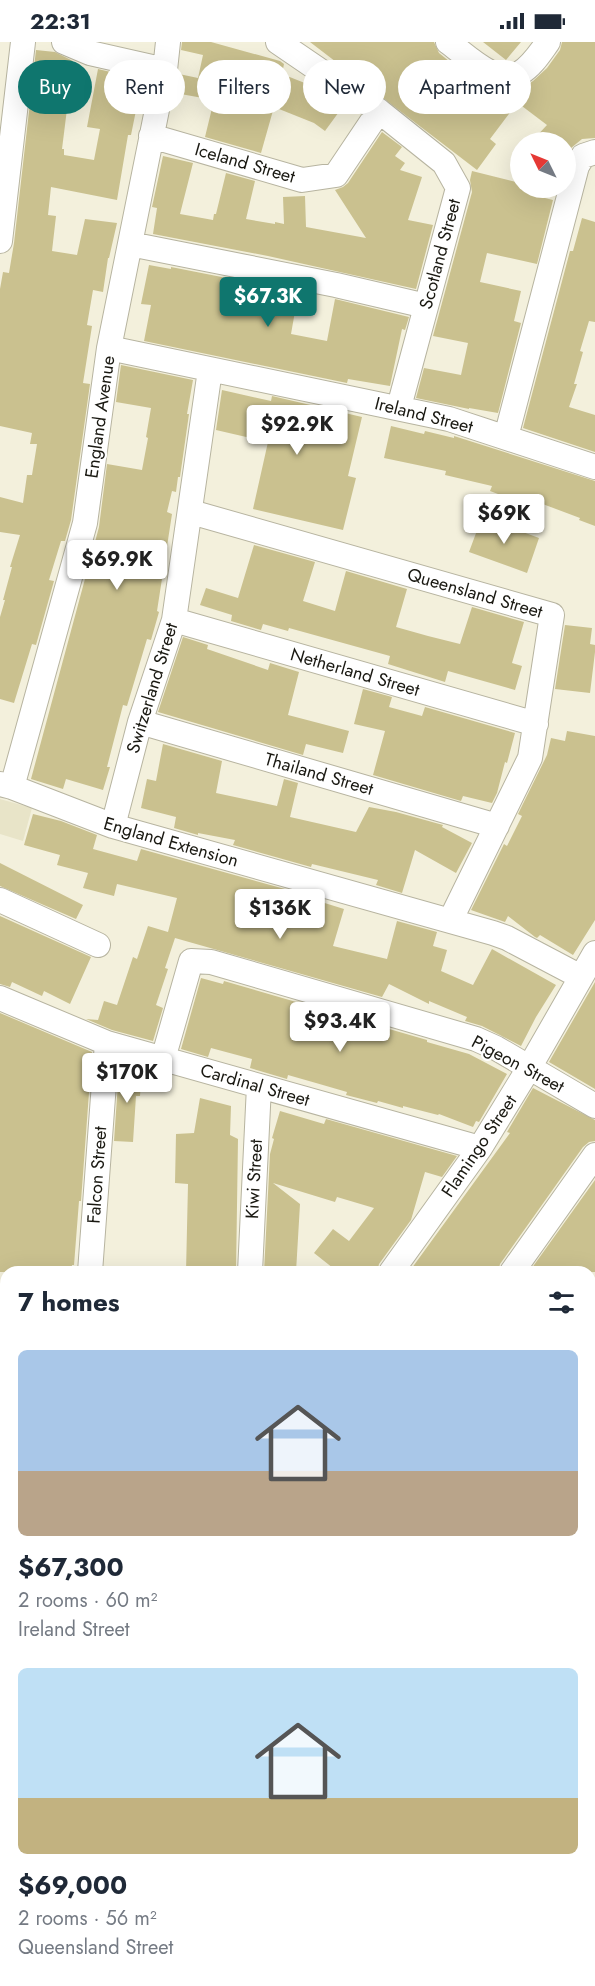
<!DOCTYPE html>
<meta charset="utf-8">
<style>
body{margin:0;font-family:Jost,sans-serif;background:#f2f2f3;color:#1f2937;height:100vh;display:flex;flex-direction:column;font-size:22px;white-space:nowrap}
*{box-sizing:border-box;margin:0}
p{font-size:20px;color:#747a83}
.icon{flex:none;width:33px;height:33px;fill:none;stroke:currentColor;stroke-width:2;stroke-linecap:round;stroke-linejoin:round}
.map{position:relative;flex:1;overflow:hidden}
.panel{position:absolute;left:0px;top:1224px;width:596px;height:720px;display:flex;flex-direction:column;background:#fff;border-radius:18px 18px 0 0;box-shadow:0 6px 24px #0002}
.panel>*{flex:none}
.hud{position:absolute;left:18px;top:18px;width:560px;height:54px;display:flex;gap:12px}
.needle{width:39px;rotate:313deg}
.tools{position:absolute;left:510px;top:90px;display:grid;gap:12px}
.tools a{display:grid;place-items:center;width:66px;height:66px;border-radius:50%;background:#fff;box-shadow:0 6px 24px #0002;font-size:30px}
.price{position:absolute;translate:-50% -51px;padding:0 14px;border-radius:6px;background:#fff;color:#222;font-size:20px;line-height:39px;filter:drop-shadow(0 2px 3px #0008)}
.price::after{content:'';position:absolute;left:50%;top:36px;width:18px;height:14px;margin-left:-9px;background:inherit;clip-path:polygon(0 0,100% 0,50% 100%)}
.price.current{background:#0f766e;color:#fff}
ul{padding:0;list-style:none}
li{display:grid;align-content:center;gap:12px;height:318px;padding:0 18px}
li span{display:grid;place-items:center;height:186px;border-radius:9px;color:#555}
li>.icon{margin-inline-start:auto}
span .icon{width:108px;height:108px;fill:#fffc;stroke-width:1}
li b{font-size:26px}
h2{display:flex;justify-content:space-between;align-items:center;height:72px;padding:0 18px;font-size:26px}
.chip{padding:0 21px;border-radius:27px;background:#fff;box-shadow:0 6px 24px #0002;font-size:21px;line-height:54px}
.chip.current{background:#0f766e;color:#fff}
.status{display:flex;justify-content:space-between;align-items:center;height:42px;padding:0 30px;background:#fff;direction:ltr}
.status svg{height:16px;fill:currentColor}
.map>svg:first-child{display:block}
.built{fill:#e8e4c8}
.building{fill:#cac18f}
.lines{fill:none;stroke-linecap:round;stroke-linejoin:round}
.minor-casing{stroke:#b7b4a0;stroke-width:26}
.highway-casing{stroke:#6d642f;stroke-width:35}
.minor{stroke:#fff;stroke-width:24}
.highway{stroke:#9a8c3e;stroke-width:33}
.labels{text-anchor:middle;dominant-baseline:central;stroke-width:4.5;stroke-linejoin:round;paint-order:stroke}
.street-label{font-size:18px;fill:#1a1912;stroke:#fff}
</style>
<div class="status"><b>22:31</b><svg viewBox="0 0 49 12"><path d="M0 12V9h3v3zM5 12V6h3v6zM10 12V3h3v9zM15 12V0h3v12zM26 1h20v11H26zM47 4h2v5h-2z"/></svg></div>
<div class="map">
<svg width="595" height="1944" viewBox="0 0 595 1944">
<rect width="100%" height="100%" fill="#f3f0dc"/>
<!-- built -->
<path class="built" d="M0,757L32,766L23,799L0,792Z"/>
<!-- building -->
<path class="building" d="M182,0H211L280,19L284,22L282,32L320,47L344,63L325,89L314,81L274,65L261,111L205,95L214,58L175,51L179,32L198,36L203,13L181,8Z
M310,0H434L439,11L455,24L475,38L491,46L515,64L490,97L496,102L477,128Z
M483,0H521L506,18Z
M562,0H595V96L582,97L571,106L566,115V100H531L547,83L514,58L524,45L533,39L547,26L560,8Z
M36,8L55,10L73,19L62,107H64V113L94,118L100,87L87,85L98,27L148,39L147,46L141,44L131,93H128L117,158L51,145L48,173L56,174L52,209L77,213L85,177L117,181L109,216H108L103,250L93,248L87,283L92,284L83,341L90,342L71,478L65,499H61L49,538L54,539L36,603L32,602L14,661L0,657V575L5,558H3L12,525H10L20,493L0,490V455L23,461L27,433H32L37,402H30L32,391L0,384V247L3,230L9,231L14,201Z
M382,90L402,105L395,114L405,121L400,128L422,135L408,178L433,183L416,247L268,214L153,192L157,166L152,165L163,114L193,121L180,172L213,178L214,172H216L226,131L255,139L246,177L275,182V180L284,182L283,155L305,154L306,185L366,196L335,148L343,145L348,141Z
M472,129L520,141V146H544L541,155L553,158L537,222L487,211L480,240L521,249L514,279L521,281L498,371L469,366V367L416,356L424,326L461,333L468,301L433,294L472,150L470,138Z
M582,176L595,180V280L589,279L580,309L583,310L574,342H577L569,365L595,373V410L523,386L570,209H573Z
M149,223L171,227V225L237,238L235,247L297,258L291,292L327,299L335,257L409,275L405,288L402,287L390,344L348,337L347,341L144,299L151,263L141,262Z
M121,323L193,338L187,372H189L180,435H178L176,450L172,449L167,470L172,472L157,569L159,570L151,598L147,597L127,664L123,663L107,725H110L103,748L66,737L63,747L31,737L99,485L107,422L142,428L148,396L146,395L151,366L116,360Z
M222,348L271,359L272,354L362,375L348,434L356,436L343,488L253,467L268,400L216,388Z
M391,384L424,392L425,389L454,396V394L595,439V484L579,478L580,476L516,452L514,458L490,449L492,444L445,433L446,429L384,416Z
M482,475L539,496L527,531L469,510Z
M254,503L315,520L303,559L335,569L346,529L407,547L396,585L428,594L460,602L472,565L524,580L512,621L522,624L515,648L448,629L445,640L388,622L390,614L289,586L288,589L263,582L261,588L231,579L232,573L200,563L206,546L238,556Z
M565,583L592,586L590,602L595,603V610L590,651L555,647Z
M183,595L208,603L207,607L268,628L270,621L299,630L288,673L349,689L343,711L306,702L303,713L158,670Z
M363,647L392,655L389,665L422,674L425,665L515,691L507,721L505,720L497,751L492,761L463,754L461,759L373,733L385,689L354,682Z
M567,689L595,694V878L573,913L540,893L537,896L535,895L508,874L505,880L471,868L504,802L507,804L522,774L518,772L547,713L551,696L565,699Z
M163,702L222,719L216,751L277,764L284,737L298,741L290,775L356,790L369,765L396,770L443,783L442,785L472,801L456,831L415,808L402,851L376,843L378,838L312,822L311,825L233,803L235,798L198,791V793L174,786L176,775L141,766L147,737L156,739Z
M33,772L61,779L97,793L93,807L137,819L141,807L303,852L302,854L344,867L333,904L387,917L397,879L437,890L433,904L447,908L441,929L473,943L492,907L556,943L536,975L521,1004L482,984L465,979L467,975L429,959V962L389,942L382,955L175,896L165,926L168,927L156,963L163,966L153,999L112,988L86,977L98,978L104,959L117,963L133,915L137,917L148,884L168,890L177,856L117,842L114,854L83,846L88,831L57,823L60,813L24,803Z
M0,821L83,863L76,877L0,844Z
M0,874L91,915L70,962L44,949L42,954L12,940L10,945L0,942Z
M201,936L223,942L224,939L427,998V1000L469,1012L507,1032L479,1080L476,1079L473,1085L439,1072L438,1073L403,1064V1066L378,1059L377,1061L346,1053L347,1050L316,1041L288,1033L287,1037L250,1026L252,1017L211,1006L208,1015L181,1007Z
M595,940V1047L549,1020Z
M0,971L92,1010L81,1159H79L74,1223H72L71,1230H0Z
M119,1026L142,1028L140,1054H136L133,1100L114,1099Z
M533,1046L595,1078V1099L589,1100L583,1105L500,1222L498,1230H409L510,1091L507,1090Z
M200,1056L231,1064L230,1093L238,1097L236,1230H186L188,1142L175,1141L176,1092L194,1091Z
M280,1069L324,1082L326,1077L457,1114L442,1135L425,1130L411,1178L379,1222L377,1230H338L314,1211L333,1187L349,1199L374,1166L337,1155L335,1160L273,1141L300,1162L296,1230H264L270,1112L274,1097L272,1096Z
M595,1138V1230H529Z"/>
<g class="lines">
<!-- minor casing -->
<g class="minor-casing">
<path id="minor" d="M64,0L90,11L165,28
M278,0L379,69L444,121L458,146L399,365
M448,0C466,13 498,46 520,31C532,24 540,11 548,0
M151,94L302,138L336,133L379,69
M0,199L23,0
M130,202L336,243L426,264
M109,306L449,377L595,425
M506,395L577,124L583,114L595,110
M191,470L552,573L530,716L451,877
M174,578L536,682
M140,680L497,784
M0,742L12,745L113,784L493,891L507,896L581,935
M12,745L85,481L109,306L165,28L168,0
M113,784L140,680L174,578L210,328
M0,858L98,903
M0,956L107,1001L480,1106
M163,1017L191,919L211,920L476,997L496,1006L595,1064
M90,1230L107,1001
M250,1230L259,1044
M391,1230L480,1106L529,1026L595,911
M512,1230L595,1113
M590,1296L595,1288
M590,1514L595,1506
M0,1550L6,1541
M0,1687L6,1690
M590,1722L595,1714
M590,1815L595,1817
M0,1921L6,1925
M27,1938L37,1944"/>
</g>
<!-- highway casing -->
<g class="highway-casing">
<path id="highway" d="M0,1775L6,1778
M0,1846L6,1849
M206,1938L220,1944
M378,1938L394,1944"/>
</g>
<!-- minor -->
<use href="#minor" class="minor"/>
<!-- highway -->
<use href="#highway" class="highway"/>
</g>
<g class="labels">
<!-- street labels -->
<g class="street-label">
<text transform="translate(245 121) rotate(16)">Iceland Street</text>
<text transform="translate(440 212) rotate(-75)">Scotland Street</text>
<text transform="translate(424 373) rotate(14)">Ireland Street</text>
<text transform="translate(100 375) rotate(-82)">England Avenue</text>
<text transform="translate(475 551) rotate(16)">Queensland Street</text>
<text transform="translate(355 630) rotate(16)">Netherland Street</text>
<text transform="translate(152 646) rotate(-73)">Switzerland Street</text>
<text transform="translate(319 732) rotate(16)">Thailand Street</text>
<text transform="translate(171 800) rotate(16)">England Extension</text>
<text transform="translate(518 1022) rotate(28)">Pigeon Street</text>
<text transform="translate(255 1043) rotate(16)">Cardinal Street</text>
<text transform="translate(479 1104) rotate(-56)">Flamingo Street</text>
<text transform="translate(97 1133) rotate(-86)">Falcon Street</text>
<text transform="translate(254 1137) rotate(-87)">Kiwi Street</text>
</g>
</g>
</svg>
<div class="tools">
<a><svg class="needle" viewBox="-14 -14 28 28"><path d="M0-13l5 13h-10z" fill="#e53935"/><path d="M0 13l5-13h-10z" fill="#747a83"/></svg></a>
</div>
<b class="price current" style="left:268px;top:286px">$67.3K</b>
<b class="price" style="left:297px;top:414px">$92.9K</b>
<b class="price" style="left:504px;top:503px">$69K</b>
<b class="price" style="left:117px;top:549px">$69.9K</b>
<b class="price" style="left:280px;top:898px">$136K</b>
<b class="price" style="left:340px;top:1011px">$93.4K</b>
<b class="price" style="left:127px;top:1062px">$170K</b>
<div class="hud">
<a class="chip current">Buy</a>
<a class="chip">Rent</a>
<a class="chip">Filters</a>
<a class="chip">New</a>
<a class="chip">Apartment</a>
</div>
<section class="panel">
<h2>7 homes<svg class="icon" aria-label="filters" viewBox="0 0 24 24"><path d="M4 7h16M4 17h16"/><circle cx="9" cy="7" r="2"/><circle cx="15" cy="17" r="2"/></svg></h2>
<ul>
<li><span style="background:linear-gradient(#a9c7e8 65%,#b9a48a 0)"><svg class="icon" aria-label="home" viewBox="0 0 24 24"><path d="M3 11l9-7 9 7M6 9v11h12V9"/></svg></span><div><b>$67,300</b><p>2 rooms · 60 m²</p><p>Ireland Street</p></div></li>
<li><span style="background:linear-gradient(#bfe0f5 70%,#c2b280 0)"><svg class="icon" aria-label="home" viewBox="0 0 24 24"><path d="M3 11l9-7 9 7M6 9v11h12V9"/></svg></span><div><b>$69,000</b><p>2 rooms · 56 m²</p><p>Queensland Street</p></div></li>
</ul>
</section>
</div>
